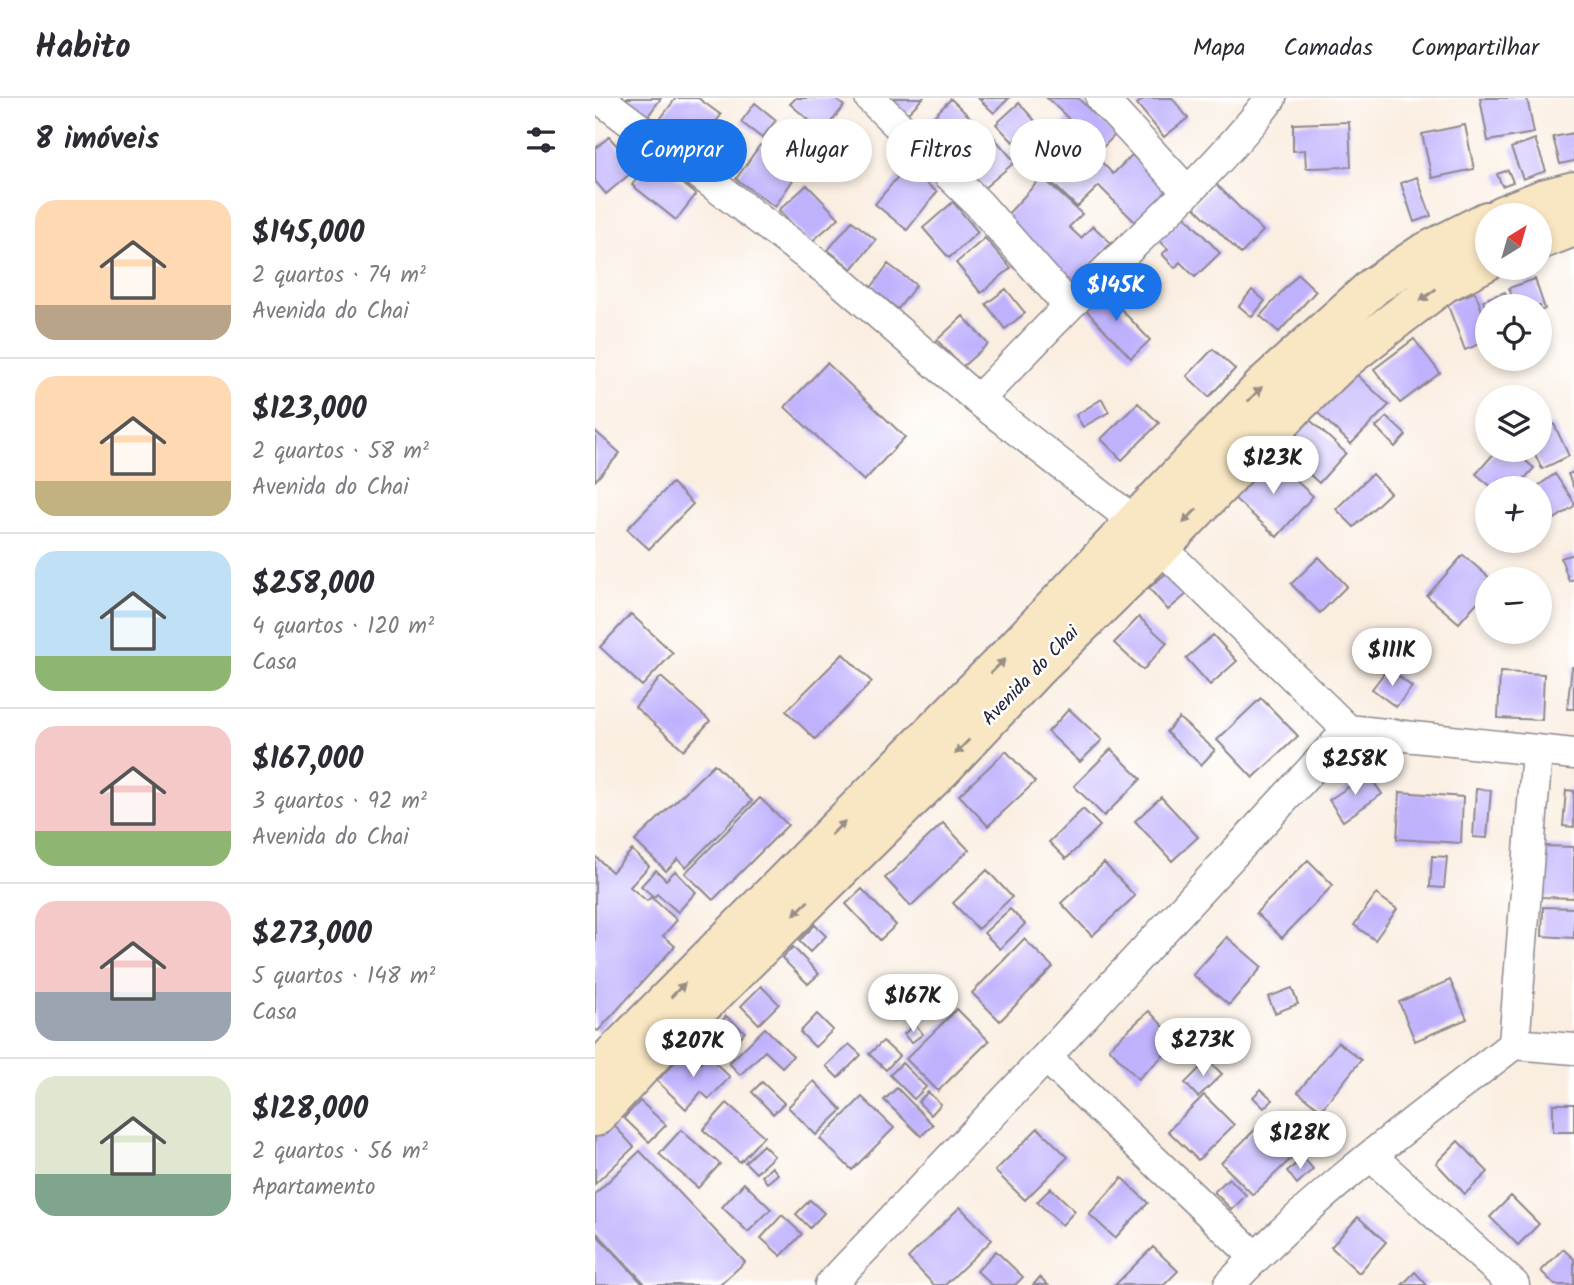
<!DOCTYPE html>
<html lang="pt">
<meta charset="utf-8">
<style>
body{margin:0;font-family:Kalam,sans-serif;background:#f2f2f3;color:#2b2b33;height:100vh;display:flex;flex-direction:column;font-size:26px;white-space:nowrap}
*{box-sizing:border-box;margin:0}
p{font-size:23px;color:#7c7c81}
.icon{flex:none;width:38px;height:38px;fill:none;stroke:currentColor;stroke-width:2;stroke-linecap:round;stroke-linejoin:round}
.map{position:relative;flex:1;overflow:hidden}
.panel{display:flex;flex-direction:column;background:#fff;width:595px}
.panel>*{flex:none}
.top-card{position:absolute;left:21px;top:21px;width:665px;height:63px;display:flex;gap:14px}
.needle{width:46px;rotate:37deg}
.tools{position:absolute;left:880px;top:105px;display:grid;gap:14px}
.tools a{display:grid;place-items:center;width:77px;height:77px;border-radius:50%;background:#fff;box-shadow:0 4px 10px #0003;font-size:35px}
.price{position:absolute;translate:-50% -60px;padding:0 16px;border-radius:24px;background:#fff;color:#222;font-size:23px;line-height:46px;filter:drop-shadow(0 2px 4px #0008)}
.price::after{content:'';position:absolute;left:50%;top:42px;width:21px;height:16px;margin-left:-10px;background:inherit;clip-path:polygon(0 0,100% 0,50% 100%)}
.price.on{background:#1a73e8;color:#fff}
ul{padding:0;list-style:none}
li{display:flex;align-items:center;gap:21px;height:175px;padding:0 35px}
li+li{border-top:2px solid #e1e1e2}
li span{display:grid;place-items:center;flex:none;width:196px;height:140px;border-radius:21px;color:#555}
li>.icon{margin-inline-start:auto}
span .icon{width:84px;height:84px;fill:#fffc;stroke-width:1}
li b{font-size:30px}
h2{display:flex;justify-content:space-between;align-items:center;height:84px;padding:0 35px;font-size:30px}
.pill{padding:0 24px;border-radius:32px;background:#fff;box-shadow:0 4px 10px #0003;font-size:24px;line-height:63px}
.pill.on{background:#1a73e8;color:#fff}
header{display:flex;align-items:center;gap:42px;box-sizing:border-box;height:98px;padding:0 35px;background:#fff;border-bottom:2px solid #e1e1e2}
header strong{font-size:33px}
nav{display:flex;gap:38px;margin-inline-start:auto;font-size:24px}
main{display:flex;flex:1;min-height:0}
.map>svg:first-child{display:block}
.building{fill:#c0b1fd}
.lines{fill:none;stroke-linecap:round;stroke-linejoin:round}
.minor-casing{stroke:#8e888e;stroke-width:33}
.secondary-casing{stroke:#8e888e;stroke-width:42}
.minor{stroke:#fff;stroke-width:30}
.secondary{stroke:#f9e7c3;stroke-width:38}
.oneway{fill:#988e86}
.labels{text-anchor:middle;dominant-baseline:central;stroke-width:5;stroke-linejoin:round;paint-order:stroke}
.street-label{font-size:19px;fill:#22223b;stroke:#fff}
</style>
<header>
<strong>Habito</strong>
<nav><a>Mapa</a><a>Camadas</a><a>Compartilhar</a></nav>
</header>
<main>
<section class="panel">
<h2>8 imóveis<svg class="icon" aria-label="filters" viewBox="0 0 24 24"><path d="M4 7h16M4 17h16"/><circle cx="9" cy="7" r="2"/><circle cx="15" cy="17" r="2"/></svg></h2>
<ul>
<li><span style="background:linear-gradient(#ffd9b3 75%,#b9a48a 0)"><svg class="icon" aria-label="home" viewBox="0 0 24 24"><path d="M3 11l9-7 9 7M6 9v11h12V9"/></svg></span><div><b>$145,000</b><p>2 quartos · 74 m²</p><p>Avenida do Chai</p></div></li>
<li><span style="background:linear-gradient(#ffd9b3 75%,#c2b280 0)"><svg class="icon" aria-label="home" viewBox="0 0 24 24"><path d="M3 11l9-7 9 7M6 9v11h12V9"/></svg></span><div><b>$123,000</b><p>2 quartos · 58 m²</p><p>Avenida do Chai</p></div></li>
<li><span style="background:linear-gradient(#bfe0f5 75%,#8fb573 0)"><svg class="icon" aria-label="home" viewBox="0 0 24 24"><path d="M3 11l9-7 9 7M6 9v11h12V9"/></svg></span><div><b>$258,000</b><p>4 quartos · 120 m²</p><p>Casa</p></div></li>
<li><span style="background:linear-gradient(#f6c9c9 75%,#8fb573 0)"><svg class="icon" aria-label="home" viewBox="0 0 24 24"><path d="M3 11l9-7 9 7M6 9v11h12V9"/></svg></span><div><b>$167,000</b><p>3 quartos · 92 m²</p><p>Avenida do Chai</p></div></li>
<li><span style="background:linear-gradient(#f6c9c9 65%,#9aa5b1 0)"><svg class="icon" aria-label="home" viewBox="0 0 24 24"><path d="M3 11l9-7 9 7M6 9v11h12V9"/></svg></span><div><b>$273,000</b><p>5 quartos · 148 m²</p><p>Casa</p></div></li>
<li><span style="background:linear-gradient(#dfe7d0 70%,#7fa58c 0)"><svg class="icon" aria-label="home" viewBox="0 0 24 24"><path d="M3 11l9-7 9 7M6 9v11h12V9"/></svg></span><div><b>$128,000</b><p>2 quartos · 56 m²</p><p>Apartamento</p></div></li>
</ul>
</section>
<div class="map">
<svg width="979" height="1187" viewBox="0 0 979 1187">
<rect width="100%" height="100%" fill="#fff"/>
<filter id="ink" filterUnits="userSpaceOnUse"><feTurbulence type="fractalNoise" baseFrequency=".0143" numOctaves="2"/><feDisplacementMap in="SourceGraphic" scale="14" xChannelSelector="R" yChannelSelector="G"/><feConvolveMatrix kernelMatrix="1 2 1 2 8 2 1 2 1" color-interpolation-filters="sRGB"/></filter>
<filter id="wash" filterUnits="userSpaceOnUse"><feTurbulence type="fractalNoise" baseFrequency=".00686" numOctaves="4" result="noise"/><feDisplacementMap in="SourceGraphic" scale="28" xChannelSelector="R" yChannelSelector="G"/><feGaussianBlur stdDeviation="1.57" result="paint"/><feColorMatrix in="noise" values="0 0 0 0 0 0 0 0 0 0 0 0 0 0 0 0 0 1.4 0 .05"/><feComposite in="paint" operator="in"/></filter>
<g filter="url(#wash)">
<rect width="100%" height="100%" fill="#faeee1"/>
<g id="blocks">
<!-- building -->
<path class="building" d="M29,0H66L53,18Z
M81,0H103L126,17L101,51L63,24Z
M201,0H239L249,8L228,34L195,6Z
M295,0H328L311,17Z
M383,0H414L399,15Z
M452,0H483L520,37L500,57L518,76L537,57L573,92L540,124L504,88L482,109L456,84L465,75L442,51L473,20Z
M550,0H577L593,20L569,39L542,6Z
M885,0H932L939,35L893,43Z
M356,1L382,26L356,53L330,27Z
M160,5L181,22L167,40L146,24Z
M424,5L441,24L418,44L401,26Z
M754,24L756,69L711,70L710,52L698,53V26Z
M870,27L879,71L837,80L827,36Z
M979,35V63L965,66L958,39Z
M396,36L420,64L389,90L365,62Z
M14,39L42,70L11,96L0,83V51Z
M940,41L951,73L928,81L916,50Z
M165,47L203,74L180,109L141,81Z
M57,61L101,96L81,122L37,87Z
M311,69L342,94L312,132L280,106Z
M913,72L918,84L907,88L902,76Z
M447,79L487,116L474,129L486,140L498,128L516,145L471,192L409,120Z
M822,79L836,118L819,124L806,85Z
M620,85L668,133L646,156L598,108Z
M212,87L244,120L215,145L184,112Z
M358,104L383,134L354,160L328,130Z
M588,116L625,155L600,179L585,164L580,170L567,156L573,151L563,141Z
M257,123L281,142L257,171L233,152Z
M390,140L416,170L386,195L361,165Z
M293,166L321,187L303,211L276,190Z
M703,176L721,193L684,234L665,218Z
M940,181L950,211L945,213V208H920L914,190Z
M506,190L555,242L536,260L487,208Z
M411,191L430,215L410,231L391,206Z
M657,192L670,203L657,219L644,208Z
M880,194L892,226V243L870,252L852,205Z
M910,194L915,208H892V214L888,202Z
M368,218L393,246L367,269L342,242Z
M819,241L845,275L805,305L779,271Z
M618,251L640,271L614,299L592,278Z
M232,265L310,339L269,383L190,309Z
M760,275L794,307L756,346L722,314Z
M507,301L514,314L488,329L481,317Z
M543,305L564,325L527,362L506,341Z
M792,319L811,337L800,349L781,329Z
M715,322L751,355L724,385L688,352Z
M959,326L974,358L947,371L938,352H945V332Z
M0,333L25,355L0,383Z
M902,352H918L939,370L921,390H898L881,376Z
M674,358L718,398L682,439L638,399Z
M979,374V391L973,376Z
M777,376L795,395L759,429L741,411Z
M960,376L979,404V408L955,424L945,409V390H940Z
M77,385L98,406L54,451L32,431Z
M979,456V481L974,483L966,460Z
M868,457L896,481H892V493L864,525L832,498Z
M724,459L752,488L725,515L696,486Z
M573,474L592,496L573,512L554,490Z
M36,516L78,555L47,588L5,549Z
M544,519L572,545L548,572L519,545Z
M618,537L642,563L615,587L591,560Z
M248,556L277,584L220,641L191,613Z
M977,569H979V611H972Z
M793,570L817,589L801,609L777,591Z
M905,574L949,576L947,622L903,620Z
M66,579L115,623L89,652L40,609Z
M666,600L703,638L658,680L622,642Z
M474,611L507,642L485,664L453,634Z
M584,620L620,652L606,667L571,634Z
M516,651L546,681L509,718L479,688Z
M411,653L440,684L393,728L364,697Z
M119,666L157,703L91,769L83,761L71,773L40,743Z
M773,676L787,696L748,723L734,702Z
M881,691L896,692L892,740L878,739Z
M971,692L979,693V729L968,728Z
M805,694L868,699L866,745L802,741Z
M566,699L603,739L577,763L540,723Z
M165,700L193,727L118,802L90,775Z
M488,711L505,728L471,761L454,744Z
M348,725L374,752L316,808L290,780Z
M948,748L979,749V800L946,799Z
M37,752L54,768L35,789L52,803L56,799L82,822L68,838L80,848L3,933L0,931V758L17,774Z
M837,758L852,759L849,790L835,789Z
M713,762L738,787L687,840L661,815Z
M509,765L540,798L497,838L466,805Z
M61,772L71,782L80,773L101,794L83,814L62,796L59,799L46,788Z
M392,772L417,799L383,831L358,805Z
M267,791L301,827L285,842L251,806Z
M781,796L802,811L780,842L759,827Z
M948,809L979,810V840L947,838Z
M415,811L430,826L405,851L389,835Z
M220,827L231,838L215,854L204,843Z
M632,839L667,869L634,907L598,877Z
M429,841L458,869L405,923L377,895Z
M198,849L224,876L213,886L187,860Z
M855,882L872,921L820,943L804,904Z
M166,888L184,906L164,926L146,908Z
M697,890L703,906L680,915L673,899Z
M362,911L394,943L343,993L311,961Z
M554,913L583,944L543,981L514,950Z
M222,916L238,932L220,949L205,934Z
M131,918L150,934L131,956L113,940Z
M320,926L328,936L316,945L309,936Z
M170,930L198,958L187,969L170,953L145,977L134,965Z
M288,943L304,958L291,972L274,956Z
M743,944L766,962L726,1012L703,994Z
M254,946L266,957L243,980L231,968Z
M91,952L105,965L112,957L135,979L114,1001L106,994L91,1011L62,983Z
M613,962L627,976L603,999L590,985Z
M307,965L331,989L319,1001L295,977Z
M219,983L247,1012L221,1037L193,1009Z
M167,984L189,1005L178,1016L157,994Z
M302,990L338,1027L326,1038L289,1002Z
M666,991L678,1002L669,1010L658,999Z
M333,994L346,1006L336,1017L323,1004Z
M609,997L639,1027L603,1062L573,1033Z
M267,999L299,1030L257,1072L225,1041Z
M45,1003L71,1027L54,1044L29,1020Z
M132,1005L169,1038L145,1064L108,1032Z
M958,1006H979V1034H958Z
M674,1018L706,1051L658,1097L626,1065Z
M16,1024L39,1049L0,1086V1039Z
M443,1030L473,1059L430,1102L400,1073Z
M86,1032L125,1066L103,1090L64,1056Z
M863,1043L893,1074L870,1096L841,1065Z
M168,1047L179,1058L161,1075L150,1064Z
M45,1053L150,1164L125,1187H51L0,1133V1096Z
M709,1060L718,1071L702,1086L692,1073Z
M177,1069L183,1076L172,1085L167,1078Z
M527,1080L553,1105L520,1140L494,1116Z
M634,1080L651,1097L637,1112L619,1094Z
M149,1085L176,1111L153,1134L127,1109Z
M456,1090L480,1113L467,1127L442,1104Z
M916,1098L944,1126L923,1147L895,1119Z
M215,1102L229,1115L215,1130L201,1116Z
M365,1109L397,1142L350,1187H339L313,1160Z
M187,1117L207,1136L186,1158L166,1140Z
M763,1119L791,1144L764,1175L736,1149Z
M0,1135L49,1187H0Z
M558,1149L583,1173L569,1187H520Z
M968,1151L979,1161V1187H960L946,1173Z
M401,1153L428,1179L420,1187H397L382,1173Z
M820,1174L832,1187H807Z
M445,1179L453,1187H438Z"/>
</g>
</g>
<g filter="url(#ink)">
<use href="#blocks" fill-opacity="0" stroke="#8e888e" stroke-width="2"/>
<g class="lines">
<!-- minor casing -->
<g class="minor-casing">
<path id="minor" d="M4,0L242,180L383,302L539,423L753,632L979,656
M275,0L383,105L474,208C543,141 617,77 676,0
M506,0L592,93
M383,302L474,208
M919,946L942,653
M451,959L660,1159
M776,1058L919,1187
M235,1187L451,959L753,632
M634,1187C719,1096 821,1022 919,946L979,951"/>
</g>
<!-- secondary casing -->
<g class="secondary-casing">
<path id="secondary" d="M907,117L948,101L979,93
M945,142L979,129
M0,975L418,553L672,284L779,188L827,156L892,123
M0,1019L61,953L346,672L440,572L565,450L701,308L748,263L808,216L849,185L892,163"/>
</g>
<!-- minor -->
<use href="#minor" class="minor"/>
<!-- secondary -->
<use href="#secondary" class="secondary"/>
</g>
<!-- one-way arrows -->
<defs><path id="oneway-solid" d="M-6-.8H1V-3.2L6.5 0L1 3.2V.8H-6Z" transform="scale(1.75)"/></defs>
<g class="oneway">
<use href="#oneway-solid" transform="translate(833 197) rotate(143)"/>
<use href="#oneway-solid" transform="translate(660 296) rotate(-46)"/>
<use href="#oneway-solid" transform="translate(595 418) rotate(134)"/>
<use href="#oneway-solid" transform="translate(403 568) rotate(-45)"/>
<use href="#oneway-solid" transform="translate(367 649) rotate(134)"/>
<use href="#oneway-solid" transform="translate(243 730) rotate(-45)"/>
<use href="#oneway-solid" transform="translate(206 810) rotate(136)"/>
<use href="#oneway-solid" transform="translate(83 892) rotate(-45)"/>
</g>
</g>
<g class="labels">
<!-- street labels -->
<g class="street-label">
<text transform="translate(436 578) rotate(-46)">Avenida do Chai</text>
</g>
</g>
</svg>
<div class="tools">
<a><svg class="needle" viewBox="-14 -14 28 28"><path d="M0-13l5 13h-10z" fill="#e53935"/><path d="M0 13l5-13h-10z" fill="#7c7c81"/></svg></a>
<a><svg class="icon" aria-label="locate" viewBox="0 0 24 24"><circle cx="12" cy="12" r="6"/><path d="M12 2v4M12 18v4M2 12h4M18 12h4"/></svg></a>
<a><svg class="icon" aria-label="layers" viewBox="0 0 24 24"><path d="M12 4l9 5-9 5-9-5zM3 14l9 5 9-5"/></svg></a>
<a>+</a>
<a>−</a>
</div>
<b class="price on" style="left:521px;top:225px">$145K</b>
<b class="price" style="left:678px;top:398px">$123K</b>
<b class="price" style="left:797px;top:590px">$111K</b>
<b class="price" style="left:760px;top:699px">$258K</b>
<b class="price" style="left:318px;top:936px">$167K</b>
<b class="price" style="left:608px;top:980px">$273K</b>
<b class="price" style="left:98px;top:981px">$207K</b>
<b class="price" style="left:705px;top:1073px">$128K</b>
<div class="top-card">
<a class="pill on">Comprar</a>
<a class="pill">Alugar</a>
<a class="pill">Filtros</a>
<a class="pill">Novo</a>
</div>
</div>
</main>
